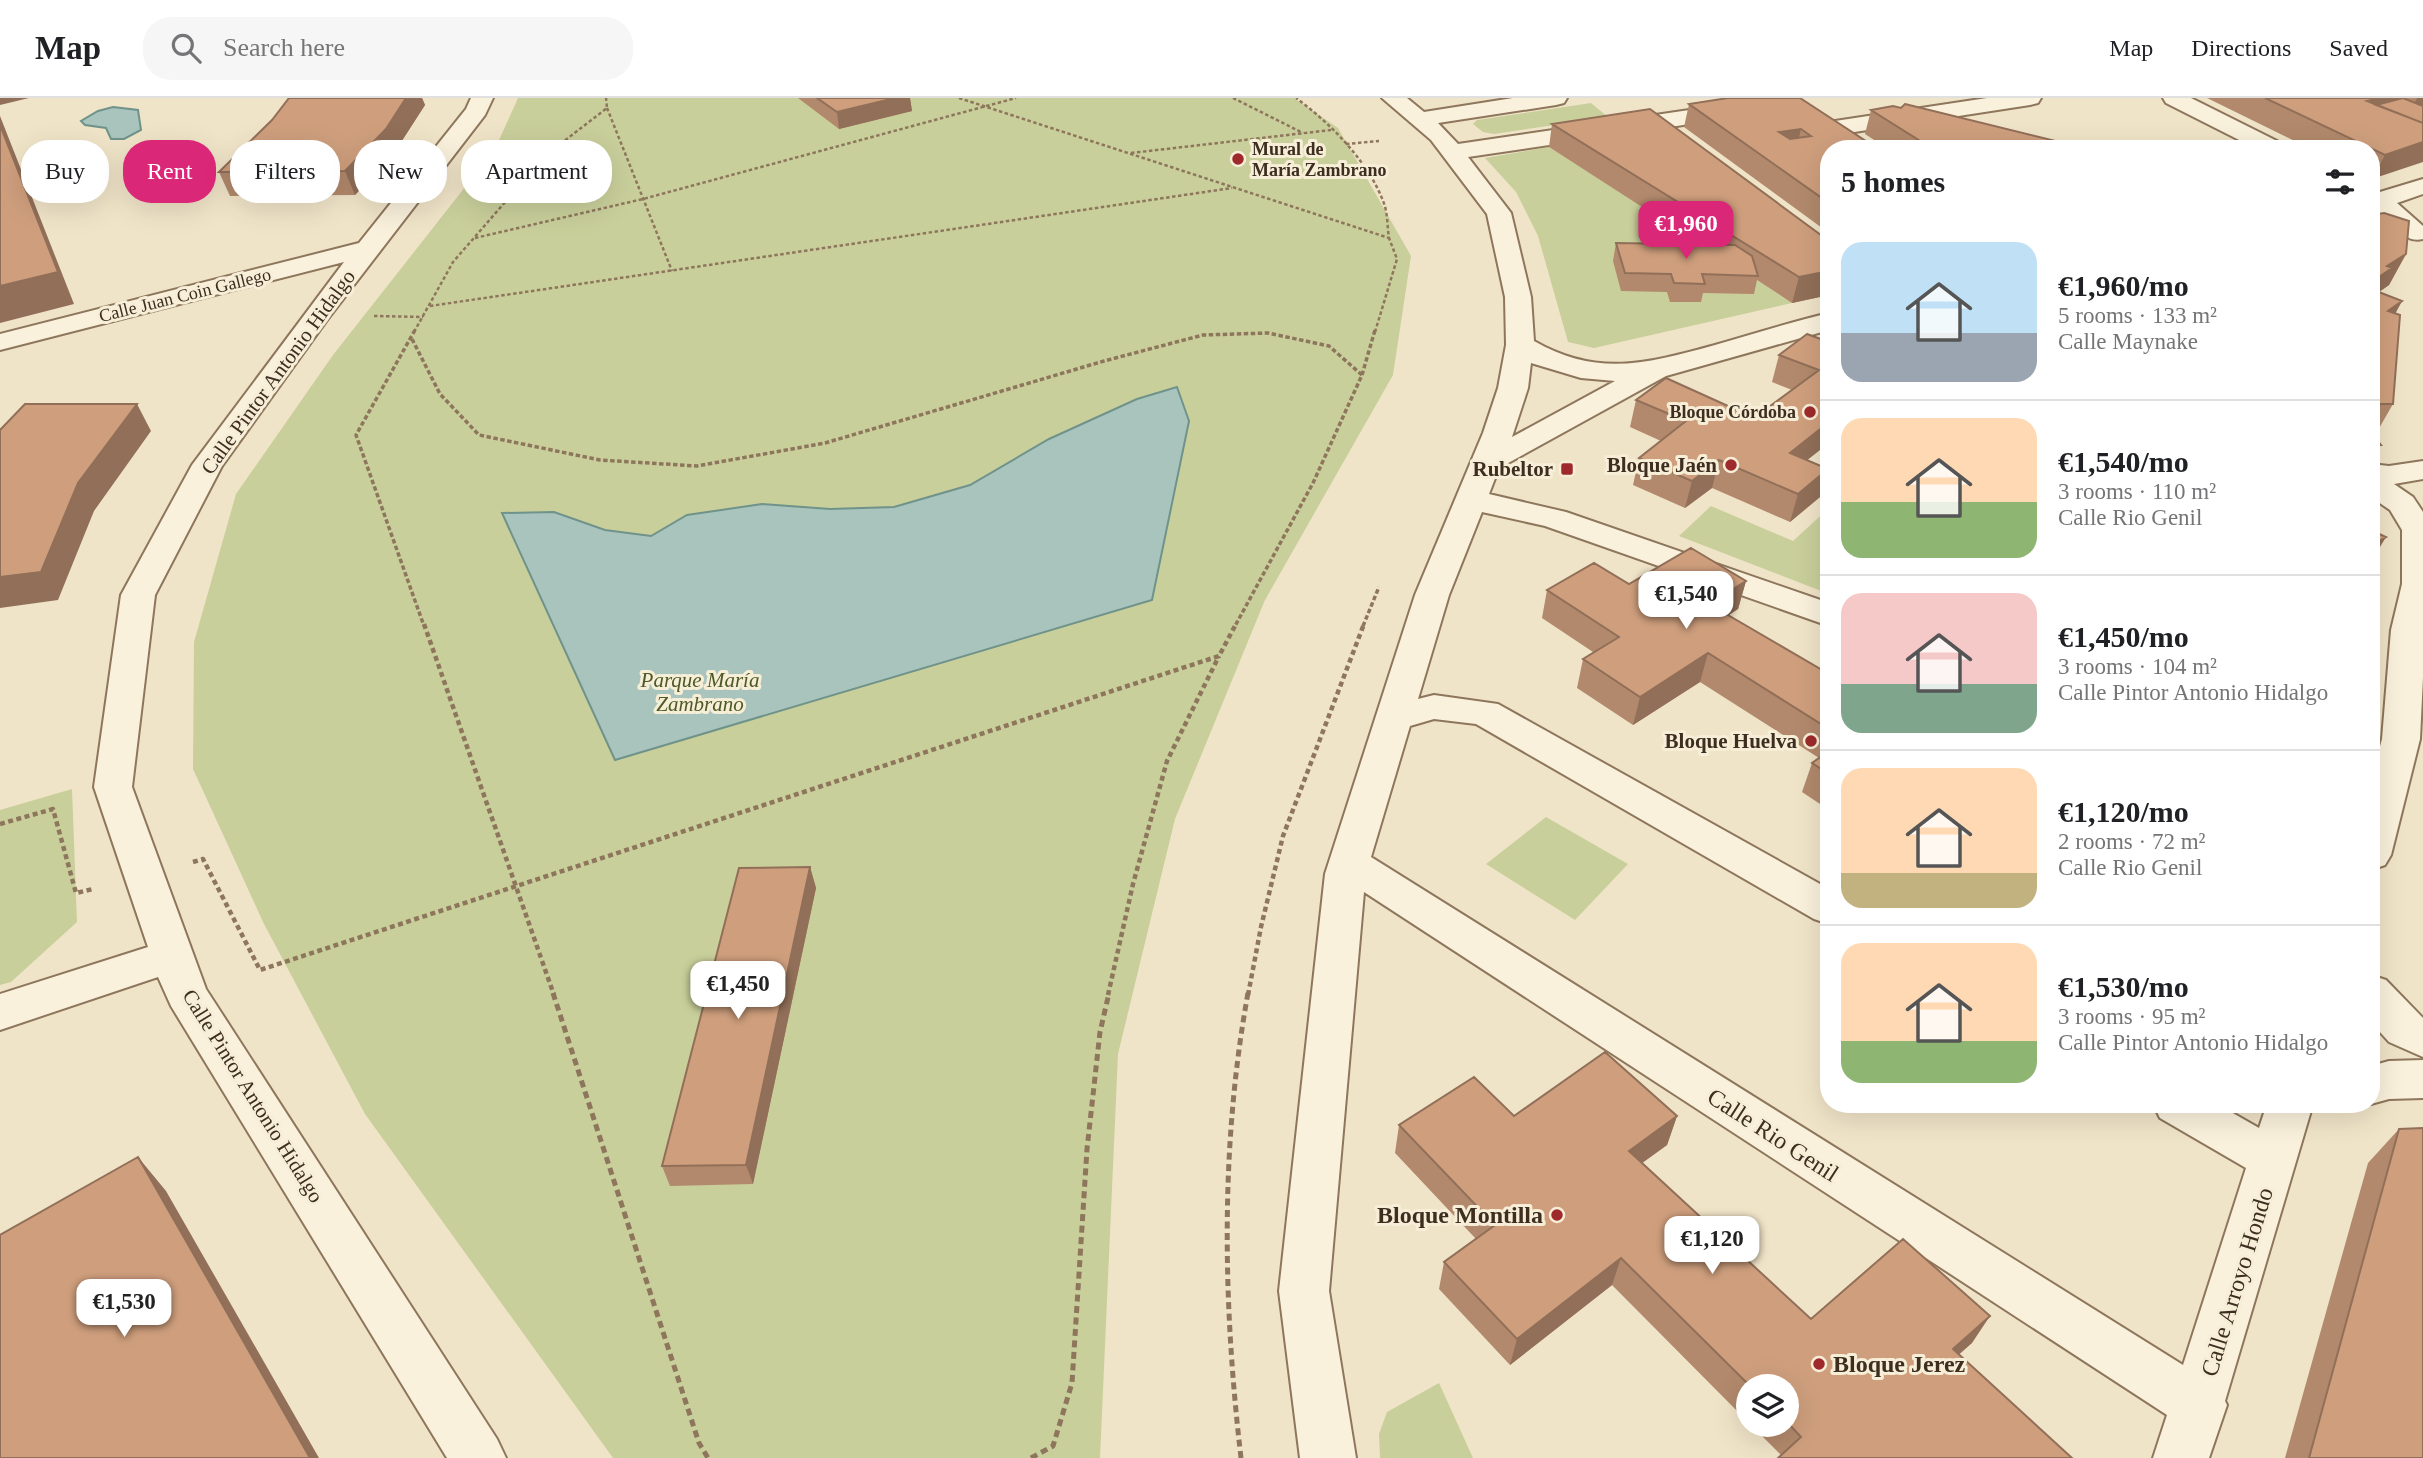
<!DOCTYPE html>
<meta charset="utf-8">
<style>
body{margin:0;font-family:Georgia,serif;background:#f6f6f6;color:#202124;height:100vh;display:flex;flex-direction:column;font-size:26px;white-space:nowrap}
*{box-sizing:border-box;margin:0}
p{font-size:23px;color:#757577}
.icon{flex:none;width:38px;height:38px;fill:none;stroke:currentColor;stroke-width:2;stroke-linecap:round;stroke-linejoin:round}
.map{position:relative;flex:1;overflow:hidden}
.panel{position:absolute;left:1820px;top:42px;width:560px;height:973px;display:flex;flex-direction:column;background:#fff;border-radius:28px;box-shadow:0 7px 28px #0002}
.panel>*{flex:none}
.top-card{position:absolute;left:21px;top:42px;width:665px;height:63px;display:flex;gap:14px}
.fabs{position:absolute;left:1736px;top:1276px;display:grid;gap:14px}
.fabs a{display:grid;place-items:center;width:63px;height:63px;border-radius:50%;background:#fff;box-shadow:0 7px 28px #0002;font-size:35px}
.price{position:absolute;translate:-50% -60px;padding:0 16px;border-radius:14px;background:#fff;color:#222;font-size:23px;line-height:46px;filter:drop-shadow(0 2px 4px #0008)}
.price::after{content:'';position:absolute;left:50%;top:42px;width:21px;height:16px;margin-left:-10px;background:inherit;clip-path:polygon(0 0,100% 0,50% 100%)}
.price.active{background:#db2777;color:#fff}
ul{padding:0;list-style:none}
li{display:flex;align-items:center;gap:21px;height:175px;padding:0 21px}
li+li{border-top:2px solid #e0e0e0}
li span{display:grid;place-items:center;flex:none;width:196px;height:140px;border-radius:21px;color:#555}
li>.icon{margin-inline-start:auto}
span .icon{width:84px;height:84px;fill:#fffc;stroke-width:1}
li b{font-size:30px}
h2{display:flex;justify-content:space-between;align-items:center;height:84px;padding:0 21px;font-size:30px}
.tag{padding:0 24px;border-radius:28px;background:#fff;box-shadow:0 7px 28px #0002;font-size:24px;line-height:63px}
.tag.active{background:#db2777;color:#fff}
header{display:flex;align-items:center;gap:42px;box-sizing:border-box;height:98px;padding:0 35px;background:#fff;border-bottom:2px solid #e0e0e0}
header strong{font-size:33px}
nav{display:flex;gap:38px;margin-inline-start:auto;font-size:24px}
.search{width:490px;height:63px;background:#f6f6f6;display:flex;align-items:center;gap:18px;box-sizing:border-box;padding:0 24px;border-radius:28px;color:#757577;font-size:26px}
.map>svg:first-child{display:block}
.green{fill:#c9cf9b}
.water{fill:#a9c4bc;stroke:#6f938a;stroke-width:2}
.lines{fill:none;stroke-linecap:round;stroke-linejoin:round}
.minor-casing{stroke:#8d765c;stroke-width:4}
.path-far3{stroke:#8d765c;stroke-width:2.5;stroke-dasharray:3.5 2.5;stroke-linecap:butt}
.path-far2{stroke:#8d765c;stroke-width:3.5;stroke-dasharray:4.5 2.5;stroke-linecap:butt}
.path-far1{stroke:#8d765c;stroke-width:4.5;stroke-dasharray:5 3.5;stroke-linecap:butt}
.path{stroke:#8d765c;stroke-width:5;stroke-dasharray:7 4.5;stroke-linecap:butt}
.minor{fill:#faf1dc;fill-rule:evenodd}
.wall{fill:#b2896c}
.shaded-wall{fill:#916f58}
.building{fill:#cf9f7d;stroke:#916f58;stroke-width:2;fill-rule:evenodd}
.poi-dot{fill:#9e2a2b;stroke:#f7eed8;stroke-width:2.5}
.labels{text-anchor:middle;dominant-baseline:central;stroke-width:6;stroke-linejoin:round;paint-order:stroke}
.far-poi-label{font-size:18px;font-weight:bold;fill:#3d2e20;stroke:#f7eed8;text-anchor:start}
.far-street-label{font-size:18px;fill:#3d2e20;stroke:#f7eed8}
.street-label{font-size:21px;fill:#3d2e20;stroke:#f7eed8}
.poi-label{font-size:21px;font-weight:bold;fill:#3d2e20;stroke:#f7eed8;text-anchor:end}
.park-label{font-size:21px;font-style:italic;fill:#4d5a26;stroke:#f7eed8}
.near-street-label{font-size:24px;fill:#3d2e20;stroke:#f7eed8}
.near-poi-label{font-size:24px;font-weight:bold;fill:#3d2e20;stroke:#f7eed8;text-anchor:end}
</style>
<header>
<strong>Map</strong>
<div class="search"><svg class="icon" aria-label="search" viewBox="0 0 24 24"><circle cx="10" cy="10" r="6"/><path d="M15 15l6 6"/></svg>Search here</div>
<nav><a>Map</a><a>Directions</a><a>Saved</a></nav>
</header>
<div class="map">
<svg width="2423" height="1360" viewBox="0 0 2423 1360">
<rect width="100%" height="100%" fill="#f0e4c8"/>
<!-- green -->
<path class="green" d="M518,0H1294L1338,30L1411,158L1393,277L1265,502L1175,721L1118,956L1100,1360H613L365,1016L264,826L193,671L194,544L236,396L333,257L495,51Z
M1591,5L1608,19L1494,36L1483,34L1473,26L1477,22Z
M1549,49L1730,165L1697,195L1748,176L1792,205L1594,250L1568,244L1538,138L1516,94L1485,60Z
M1711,408L1793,443L1829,410V496L1679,438Z
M72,691L77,824L11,884L0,887V712Z
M1546,719L1628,766L1575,822L1486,766Z
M1439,1285L1473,1360H1380L1379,1336L1387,1314Z"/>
<!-- water -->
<path class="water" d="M113,9L138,12L141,32L124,41H111L106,30L85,27L81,23L98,13Z
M1177,289L1189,323L1152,502L615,662L502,415L554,414L605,432L651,438L687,417L762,406L830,411L894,409L970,387L1049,341L1137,301Z"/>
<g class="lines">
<!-- minor casing -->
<g class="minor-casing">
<path id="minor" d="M471,0H493L485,17L327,222L222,368L155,497L132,689L206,891L497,1341L506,1360H447L171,908L158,879L0,932V896L148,849L94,689L121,497L192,367L344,164L0,252V236L359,145L466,11Z
M1382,0H1407L1424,14L1513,0H1567L1564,5L1556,7L1438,25L1458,46L1737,5L1745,7L1748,12L1745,17L1737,19L1468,59L1511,115L1531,199L1534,243C1598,280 1649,265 1715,247C1753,236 1791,224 1829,215V232L1666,278L1499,370L1489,396L1566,414L1829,505V528L1545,428L1482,414L1449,497L1418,601L1434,597L1498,606L1829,791V826L1814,821L1476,626L1434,621L1410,628L1371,759L2183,1267L2246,1070L2160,1020L2153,1006H2217L2259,1030L2267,1006H2313L2225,1303L2227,1307L2209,1360H2153L2167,1317L1364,794L1329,1193L1356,1360H1300L1279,1193L1325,776L1415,497L1483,335L1498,290L1506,247L1505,199L1487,116L1431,42ZM1531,265L1581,280L1615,283L1512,339L1528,290Z
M1987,0H2041L2038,5L2030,7L1835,37L1827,35L1824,30L1827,25L1835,23Z
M2163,0H2191L2283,46L2286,51H2257L2166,5Z
M2423,81V96L2397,105L2423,128V141C2400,147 2392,116 2371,112V92L2380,94Z
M2423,363V381L2394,386L2413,399L2423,414V579L2420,641L2391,757L2385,767L2371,772V682L2382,641L2391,532L2402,486V432L2390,412L2371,399V366L2389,368Z
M2371,877L2386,882L2423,920V959L2389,944L2371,924Z
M2423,962V1000L2389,1001L2371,1006V968L2389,963Z"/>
</g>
<!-- path-far3 -->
<path class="path-far3" d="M959,0L1389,140C1387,128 1388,114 1383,103C1368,63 1329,24 1296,0
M1233,0L1303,35
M607,10L672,173
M1346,46L1379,43
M1131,55L1331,32
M475,140L643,101L1016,0
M430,208L1232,90
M374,218L423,219
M414,234L453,164L546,57L607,10L606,0
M1375,234L1397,161L1389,140"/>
<!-- path-far2 -->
<path class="path-far2" d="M415,232L356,337L424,528
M412,241L440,296L479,337L600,362L697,368L825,345L1104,263L1203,237L1268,235L1329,248L1362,277L1313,385L1235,528
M1362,277L1375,232
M1363,528L1379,489"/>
<!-- path-far1 -->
<path class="path-far1" d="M424,526L554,897
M0,726L53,711L76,795L93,791
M193,764L203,761L260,872L1219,558L1236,526
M1108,897L1133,786L1167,663L1219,558
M1248,897L1261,829L1283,738L1364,526"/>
<!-- path -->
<path class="path" d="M553,895L699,1345L708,1360
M1031,1360L1053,1348L1072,1285L1087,1051L1100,934L1109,895
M1241,1360C1223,1206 1220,1048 1248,895"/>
<!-- minor -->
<use href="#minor" class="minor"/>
</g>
<!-- wall -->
<path class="wall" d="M289,0H422L425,7L394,55L355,97L230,98L219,74L272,22Z
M798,0H910L912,13L839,31Z
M1728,0L1878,51H1829V135L1684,29L1689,6Z
M2207,0H2423L2372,81L2371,80V51H2311Z
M1871,12L2084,50L2303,51H1888L1865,36Z
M1552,26L1829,143V197L1792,205L1757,182L1754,196L1703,195L1701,204H1670L1667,194L1621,193L1613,163L1616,145L1701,147L1549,49Z
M2371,117L2406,156L2389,187L2379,194L2402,203L2395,215L2393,306L2374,339L2381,347L2375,357H2371Z
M1829,244L1807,362L1820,399L1790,424L1712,390L1685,410L1633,387L1639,360L1661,343L1630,329L1636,302L1739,313L1762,314L1792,292L1772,284L1779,257Z
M1746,483L1738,511L1729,517L1829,576V712L1802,694L1812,665L1819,660L1700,584L1633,627L1577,590L1583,561L1593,554L1542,520L1547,492L1629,486Z
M810,769L816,790L753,1086L670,1088L662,1068Z
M1514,1018H1677L1667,1047L1642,1065L1811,1221L1972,1245L1781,1357L1750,1326H1787V1288H1748V1324L1612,1187L1510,1267L1439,1191L1444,1164L1476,1141L1395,1055L1399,1027Z
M2399,1031L2423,1360H2285L2368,1065Z"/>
<!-- shaded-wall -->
<path class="shaded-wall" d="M0,0H29L0,7Z
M406,0H422L425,7L394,55L355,97L345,73Z
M895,0H910L912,13L839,31L837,14Z
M2380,0H2403L2395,17L2367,3Z
M2417,0H2423V18L2406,21Z
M0,18L74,206L0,225Z
M1801,31L1795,55L1779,34Z
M2423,44V64L2372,81L2385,57Z
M2406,156L2389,187L2379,194L2371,204V190L2376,181L2387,168Z
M1829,173V197L1792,205L1799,179Z
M2402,203L2385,235L2388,213Z
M137,306L151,333L94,413L58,502L0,510V479L78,385Z
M1829,324V345L1782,382L1790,355Z
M1719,362L1712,390L1685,410L1692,383Z
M1828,371L1820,399L1790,424L1798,396Z
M2386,439L2371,464V448Z
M1746,483L1738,511L1701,534L1709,506Z
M1708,555L1700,584L1633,627L1640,599Z
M810,769L816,790L753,1086L746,1067Z
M1677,1018L1667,1047L1620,1081L1629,1053Z
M138,1059L166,1093L319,1360H310Z
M1621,1160L1612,1187L1510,1267L1517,1241Z
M1990,1218L1972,1245L1936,1277L1953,1251Z"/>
<!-- building -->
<path class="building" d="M289,0H406L386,31L345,73L219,74L272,22Z
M817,0H895L837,14Z
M1728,0H1800L1878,51H1829V105L1689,6ZM1801,31L1811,38L1790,41L1779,34Z
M2265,0H2380L2367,3L2423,25V44L2385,57Z
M2403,0L2423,8V25L2376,7Z
M1905,6L2084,50L2102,47L2288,44L2303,51H1933L1871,12L1893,8L1901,10Z
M1650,11L1829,143V173L1799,179L1552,26Z
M0,27L58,174L0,188Z
M2384,115L2409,123L2406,156L2387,168L2392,170L2376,181L2380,182L2371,190V117Z
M1616,145L1735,147L1752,158L1758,178L1702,176L1705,186L1674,185L1671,176L1625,175Z
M2371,191L2402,203L2388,213L2400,217L2393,306H2371Z
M1807,236L1829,244V324L1790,355L1828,371L1798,396L1719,362L1692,383L1639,360L1686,323L1636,302L1666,280L1739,313L1746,308L1762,314L1819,272L1779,257Z
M25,306H137L78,385L41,474L0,479V332Z
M2371,336H2372L2381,347H2371Z
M2371,432L2386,439L2371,448Z
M1691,450L1746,483L1709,506L1829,576V631L1708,555L1640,599L1583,561L1619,539L1547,492L1594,465L1629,486Z
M1829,653V676L1812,665Z
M810,769L746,1067L662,1068L739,770Z
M1605,954L1677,1018L1629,1053L1811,1221L1903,1141L1990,1218L1953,1251L2072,1360H1778L1801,1339L1787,1324V1288H1750L1621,1160L1517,1241L1444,1164L1495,1127L1399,1027L1474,979L1514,1018Z
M2423,1030V1360H2309L2399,1031Z
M138,1059L310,1360H0V1137Z"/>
<!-- markers -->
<g class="poi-dot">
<circle cx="1238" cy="61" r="7"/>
<circle cx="1810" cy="314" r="7"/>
<circle cx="1731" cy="367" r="7"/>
<rect x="1560" y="364" width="14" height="14" rx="3.5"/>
<circle cx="1811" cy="643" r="7"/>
<circle cx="1557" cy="1117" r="7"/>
<circle cx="1819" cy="1266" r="7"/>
</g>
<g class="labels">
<!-- far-poi labels -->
<g class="far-poi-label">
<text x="1252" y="51">Mural de<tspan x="1252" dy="21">María Zambrano</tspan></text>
<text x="1796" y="314" text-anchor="end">Bloque Córdoba</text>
</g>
<!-- far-street labels -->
<g class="far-street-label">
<text transform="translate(185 197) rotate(-14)">Calle Juan Coin Gallego</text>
</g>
<!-- street labels -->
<g class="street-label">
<text transform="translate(278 274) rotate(-54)">Calle Pintor Antonio Hidalgo</text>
<text transform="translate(253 998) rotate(58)">Calle Pintor Antonio Hidalgo</text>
</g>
<!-- poi labels -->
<g class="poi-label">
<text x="1717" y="367">Bloque Jaén</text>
<text x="1553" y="371">Rubeltor</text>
<text x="1797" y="643">Bloque Huelva</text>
</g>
<!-- park labels -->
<g class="park-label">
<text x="700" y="582">Parque María<tspan x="700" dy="24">Zambrano</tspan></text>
</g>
<!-- near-street labels -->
<g class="near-street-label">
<text transform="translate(1773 1037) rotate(33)">Calle Rio Genil</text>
<text transform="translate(2237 1184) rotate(-73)">Calle Arroyo Hondo</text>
</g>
<!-- near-poi labels -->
<g class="near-poi-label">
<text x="1543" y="1117">Bloque Montilla</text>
<text x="1833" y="1266" text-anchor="start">Bloque Jerez</text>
</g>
</g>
</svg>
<div class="fabs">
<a><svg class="icon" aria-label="layers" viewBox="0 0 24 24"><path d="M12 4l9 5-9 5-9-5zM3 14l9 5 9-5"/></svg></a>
</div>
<b class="price active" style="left:1686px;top:163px">€1,960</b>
<b class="price" style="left:1686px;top:533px">€1,540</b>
<b class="price" style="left:738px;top:923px">€1,450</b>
<b class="price" style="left:1712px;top:1178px">€1,120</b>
<b class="price" style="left:124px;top:1241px">€1,530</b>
<div class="top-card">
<a class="tag">Buy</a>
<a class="tag active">Rent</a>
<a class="tag">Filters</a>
<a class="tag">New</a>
<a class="tag">Apartment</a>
</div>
<section class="panel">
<h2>5 homes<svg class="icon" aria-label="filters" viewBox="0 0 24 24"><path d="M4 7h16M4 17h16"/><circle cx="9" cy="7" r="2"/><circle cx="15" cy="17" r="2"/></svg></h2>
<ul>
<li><span style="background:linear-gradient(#bfe0f5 65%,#9aa5b1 0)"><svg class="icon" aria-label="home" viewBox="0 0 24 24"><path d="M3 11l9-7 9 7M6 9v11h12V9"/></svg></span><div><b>€1,960/mo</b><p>5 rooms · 133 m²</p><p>Calle Maynake</p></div></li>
<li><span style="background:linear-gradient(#ffd9b3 60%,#8fb573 0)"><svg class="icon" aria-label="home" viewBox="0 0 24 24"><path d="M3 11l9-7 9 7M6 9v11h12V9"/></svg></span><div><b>€1,540/mo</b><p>3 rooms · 110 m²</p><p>Calle Rio Genil</p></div></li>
<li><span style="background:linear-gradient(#f6c9c9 65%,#7fa58c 0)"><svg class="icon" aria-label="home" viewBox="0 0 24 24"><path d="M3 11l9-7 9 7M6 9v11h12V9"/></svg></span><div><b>€1,450/mo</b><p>3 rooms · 104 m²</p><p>Calle Pintor Antonio Hidalgo</p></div></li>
<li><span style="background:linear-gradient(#ffd9b3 75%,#c2b280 0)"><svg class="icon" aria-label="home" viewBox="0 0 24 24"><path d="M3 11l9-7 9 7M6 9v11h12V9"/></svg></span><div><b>€1,120/mo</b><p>2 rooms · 72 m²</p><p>Calle Rio Genil</p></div></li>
<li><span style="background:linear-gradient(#ffd9b3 70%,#8fb573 0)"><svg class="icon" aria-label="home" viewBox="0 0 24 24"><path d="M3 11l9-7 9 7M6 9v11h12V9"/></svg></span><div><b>€1,530/mo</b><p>3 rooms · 95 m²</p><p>Calle Pintor Antonio Hidalgo</p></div></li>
</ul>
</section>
</div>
